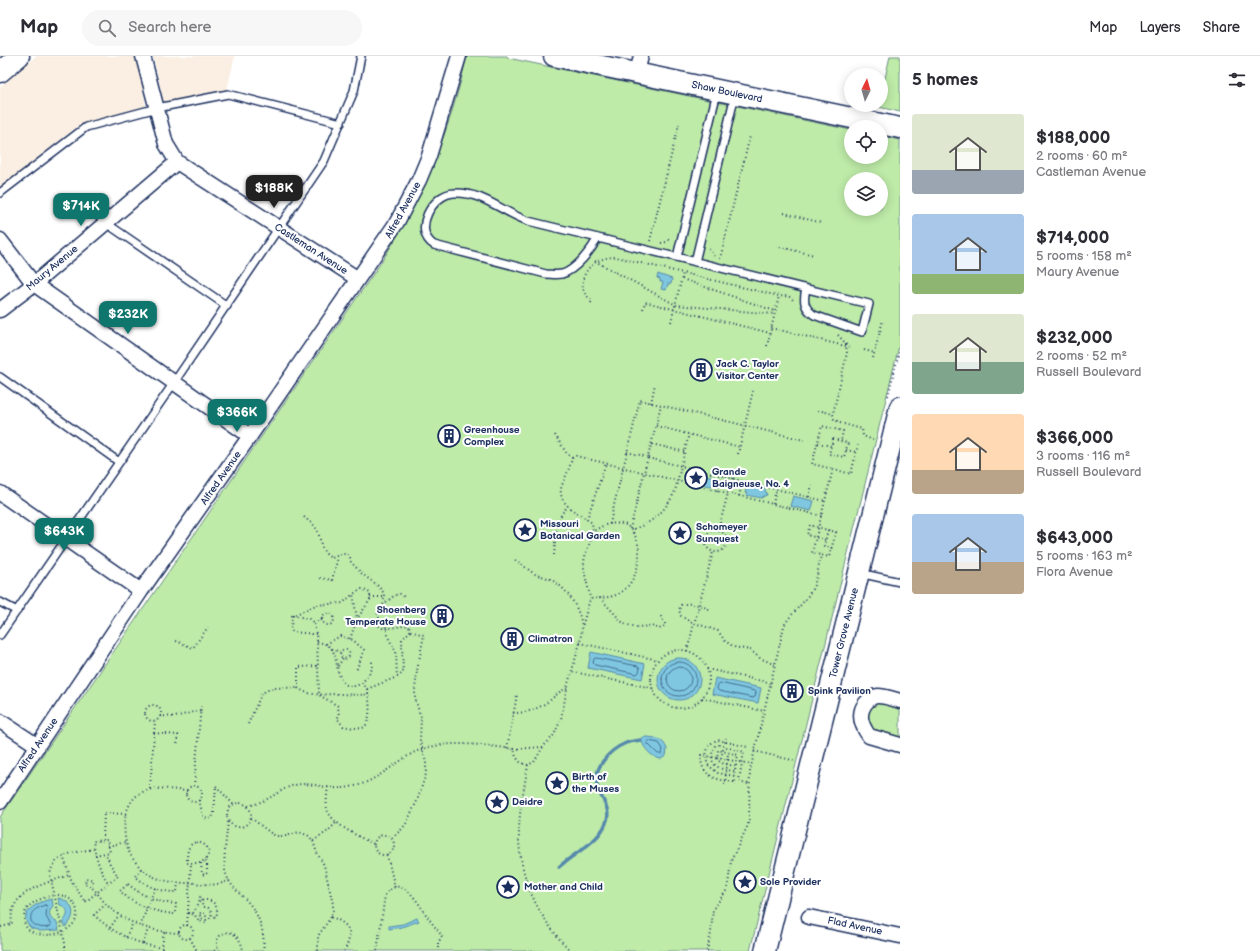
<!DOCTYPE html>
<meta charset="utf-8">
<style>
body{margin:0;font-family:"Balsamiq Sans",sans-serif;background:#f7f7f7;color:#2b2b33;height:100vh;display:flex;flex-direction:column;font-size:15px;white-space:nowrap}
*{box-sizing:border-box;margin:0}
p{font-size:13px;color:#7c7c81}
.icon{flex:none;width:22px;height:22px;fill:none;stroke:currentColor;stroke-width:2;stroke-linecap:round;stroke-linejoin:round}
.map{position:relative;flex:1;overflow:hidden}
.sheet{display:flex;flex-direction:column;background:#fff;width:360px}
.sheet>*{flex:none}
.needle{width:26px;rotate:5deg}
.fabs{position:absolute;left:844px;top:12px;display:grid;gap:8px}
.fabs a{display:grid;place-items:center;width:44px;height:44px;border-radius:50%;background:#fff;box-shadow:0 2px 10px #0003;font-size:20px}
.price{position:absolute;translate:-50% -34px;padding:0 9px;border-radius:8px;background:#0f766e;color:#fff;font-size:13px;line-height:26px;filter:drop-shadow(0 1px 2px #0008)}
.price::after{content:'';position:absolute;left:50%;top:24px;width:12px;height:9px;margin-left:-6px;background:inherit;clip-path:polygon(0 0,100% 0,50% 100%)}
.price.active{background:#222;color:#fff}
ul{padding:0;list-style:none}
li{display:flex;align-items:center;gap:12px;height:100px;padding:0 12px}
li span{display:grid;place-items:center;flex:none;width:112px;height:80px;border-radius:4px;color:#555}
li>.icon{margin-inline-start:auto}
span .icon{width:48px;height:48px;fill:#fffc;stroke-width:1}
li b{font-size:17px}
h2{display:flex;justify-content:space-between;align-items:center;height:48px;padding:0 12px;font-size:17px}
header{display:flex;align-items:center;gap:24px;box-sizing:border-box;height:56px;padding:0 20px;background:#fff;border-bottom:1px solid #e1e1e2}
header strong{font-size:19px}
nav{display:flex;gap:22px;margin-inline-start:auto;font-size:14px}
.search{width:280px;height:36px;background:#f7f7f7;display:flex;align-items:center;gap:10px;box-sizing:border-box;padding:0 14px;border-radius:22px;color:#7c7c81;font-size:15px}
main{display:flex;flex:1;min-height:0}
.map>svg:first-child{display:block}
.built{fill:#faefe2}
.green{fill:#beeba8;stroke:#6c8d83;fill-rule:evenodd}
.water{fill:#7fc7e0;stroke:#578aac}
.lines{fill:none;stroke-linecap:round;stroke-linejoin:round}
.shore{stroke:#436c92;stroke-width:1}
.stream{stroke:#578aac;stroke-width:3.5}
.lane-casing{stroke:#1b2f5e;stroke-width:10}
.street-casing{stroke:#1b2f5e;stroke-width:17}
.secondary-casing{stroke:#1b2f5e;stroke-width:23}
.path{stroke:#1b2f5e;stroke-width:2;stroke-dasharray:1 3;stroke-linecap:butt}
.lane{stroke:#fff;stroke-width:7}
.street{stroke:#fff;stroke-width:14}
.secondary{stroke:#fff;stroke-width:20}
.path-bridge{stroke:#1b2f5e;stroke-width:2;stroke-dasharray:1 3;stroke-linecap:butt}
.labels{text-anchor:middle;dominant-baseline:central;stroke-width:4;stroke-linejoin:round;paint-order:stroke}
.street-label{font-size:10px;fill:#1b2f5e;stroke:#fff}
.poi-label{font-size:10px;font-weight:bold;fill:#1b2f5e;stroke:#fff;text-anchor:start}
</style>
<header>
<strong>Map</strong>
<div class="search"><svg class="icon" aria-label="search" viewBox="0 0 24 24"><circle cx="10" cy="10" r="6"/><path d="M15 15l6 6"/></svg>Search here</div>
<nav><a>Map</a><a>Layers</a><a>Share</a></nav>
</header>
<main>
<div class="map">
<svg width="900" height="895" viewBox="0 0 900 895">
<rect width="100%" height="100%" fill="#fff"/>
<filter id="ink" filterUnits="userSpaceOnUse"><feTurbulence type="fractalNoise" baseFrequency=".025" numOctaves="2"/><feDisplacementMap in="SourceGraphic" scale="8" xChannelSelector="R" yChannelSelector="G"/><feConvolveMatrix kernelMatrix="1 2 1 2 8 2 1 2 1" color-interpolation-filters="sRGB"/></filter>
<g filter="url(#ink)">
<!-- built -->
<path class="built" d="M36,0H133L136,3L140,15L146,51L81,68L0,131V31Z
M153,0H235L227,34L164,46Z"/>
<!-- green -->
<path class="green" d="M467,0H507L508,2L851,74V101H881V80L900,84V286L750,895H0V761L380,208C392,189 404,170 414,150C438,102 455,52 467,0ZM851,123H881V153H851Z
M890,0H900V56L879,51V49H881V40Z
M867,644L900,645V689L869,680L862,652Z"/>
<!-- water -->
<path class="water" d="M658,218L672,223L671,228H668L666,234L661,233L663,226H660V223L657,222Z
M698,417L714,421L713,422L715,423L713,429H712L711,430L695,427L696,425L693,421Z
M749,429L765,433L767,439L762,441V442L746,439L747,437H745L747,430L749,431Z
M793,440L814,445L811,455L790,450Z
M591,596L645,608L642,623L588,612Z
M658 623a21 21 0 1 1 42 0a21 21 0 1 1-42 0Z
M715,622L761,632L758,647L712,638Z
M644,681C654,681 663,682 667,693L666,700L661,703C652,702 642,691 641,682Z
M58,842C74,845 78,861 65,871L63,865C70,859 68,851 60,849Z
M52,843L53,850C47,856 49,864 57,866L59,874L40,875L31,872C15,857 39,845 52,843Z
M417,862L419,865L402,871L389,873V870L403,868Z"/>
<g class="lines">
<!-- shore -->
<path class="shore" d="M596,602L638,610L640,612L639,616L637,618L595,609L593,607L594,603Z
M662 623a17 17 0 1 1 34 0a17 17 0 1 1-34 0Z
M667 623a12 12 0 1 1 24 0a12 12 0 1 1-24 0Z
M720,627L755,635L756,636L755,641L753,642L719,635L717,633L718,629Z
M649,685L659,687L663,693L662,698H658L647,687Z
M45,849L47,850L46,860L51,870C45,873 35,872 31,865C29,855 37,852 45,849Z"/>
<!-- stream -->
<path class="stream" d="M559,811C574,797 598,787 606,767C612,754 602,744 598,733C591,713 609,694 626,687C631,685 636,685 641,684"/>
<!-- lane casing -->
<g class="lane-casing">
<path id="lane" d="M0,137L86,71L157,52L228,38L341,67
M106,167L227,250
M598,182C591,194 576,214 562,218C556,219 551,218 546,218L434,189C412,175 432,138 454,137C481,135 504,157 528,165L869,248L862,276L814,259C804,252 803,245 806,233
M677,201L717,36
M695,206L735,39
M0,321L119,406
M859,517L900,526
M0,546L17,555
M0,579L173,328L324,105L354,35L361,0"/>
</g>
<!-- street casing -->
<g class="street-casing">
<path id="street" d="M143,0L166,88L177,106L358,223
M637,17L641,0
M0,184L34,228L250,380
M0,254L34,228L177,106
M0,437L141,535
M900,645C893,643 885,640 878,640C873,640 868,644 865,648C857,659 862,670 869,680L900,689
M0,665L38,690
M0,746L141,535L250,380L397,166L419,124L429,100L459,0
M809,861L900,880"/>
</g>
<!-- secondary casing -->
<g class="secondary-casing">
<path id="secondary" d="M554,0L900,72
M0,16L19,0
M765,895L900,351"/>
</g>
<!-- path -->
<path class="path" d="M784,157L822,167
M650,185L679,68
M661,187L666,186L671,182
M776,190L814,199
M709,193L714,200
M720,203L750,80
M595,205L676,249L774,258
M682,223L775,255
M591,247L592,244C578,236 581,218 592,209C599,203 607,201 616,201L779,240C786,241 790,238 794,246
M643,253L645,246L770,277
M671,266L683,217
M771,272L849,291
M838,279L846,288L847,297L833,358L834,363L840,367L862,373L863,380L873,384
M767,290L779,240
M864,294L875,297
M873,302L883,264
M888,340L900,293
M651,347L655,328
M818,354L833,358
M656,370L740,391
M555,379L567,398L572,402C570,412 566,419 562,429C555,449 580,457 592,467C595,482 586,491 584,506C583,518 589,530 590,543
M833,383L848,387L844,401L829,398Z
M818,387L831,390
M652,388L685,396
M846,394L856,396
M627,396L648,401
M738,398L753,335
M572,402L576,400L822,460
M648,402L825,445
M833,413L851,418L858,389
M733,423L734,418
M718,435L722,420
M739,440L743,425
M809,441L812,429
M773,448L776,433
M304,461C308,465 314,468 316,472C322,482 319,497 332,502L341,498H347L350,501L351,506L362,518L377,529L384,537V544L386,546
M587,463L606,407
M610,468L613,453L640,344L804,384
M630,473L661,349
M828,474L824,490L832,492
M705 485a11 11 0 1 1 22 0a11 11 0 1 1-22 0Z
M718,475L728,437
M633,477L634,473C654,466 666,454 675,435L689,378
M825,484L807,479L810,469C818,471 827,474 836,476L829,501L812,497C819,469 826,441 833,413L812,408L822,370L843,375L841,385
M554,499C556,482 554,463 568,450
M515,504C522,508 528,514 535,518C540,520 546,521 550,523C567,532 579,551 582,570
M320,522L332,524L338,501
M370,541H384
M600,542L624,568L636,571L652,570L659,573L665,570V568L660,559
M709,553C700,549 691,546 681,549L679,554L681,560L689,565L718,575L725,585L734,591L750,594L760,602L775,609
M322 563a6 6 0 1 1 12 0a6 6 0 1 1-12 0Z
M293,559L309,563L314,567L317,584L319,639L338,650L339,660L337,662L343,670C349,671 357,673 362,672C372,670 370,641 367,634C366,631 364,629 362,626
M313,566L322,564
M316,578L292,576L291,573L292,560L316,549L343,547L353,538
M350,583L357,563L370,544V537L362,533L353,538L357,563
M176,585L193,592L208,571
M317,586C323,587 327,588 331,592C340,603 334,630 352,630C361,631 368,620 372,613V605
M580,587L658,604
M326,588L340,580L353,584L364,594L356,615
M332,593L340,596
M340.5 598a4.5 4.5 0 1 1 9 0a4.5 4.5 0 1 1-9 0Z
M651 623a29 29 0 1 1 58 0a29 29 0 1 1-58 0Z
M687,595L713,496
M317,610L298,611V632C310,641 325,638 339,638C349,638 358,640 368,638
M338,610L343,602
M707,613L771,627
M573,616L652,632
M397,621L403,617L402,584L410,575L409,569
M367,633L397,621L396,596L389,583L385,568L379,562L377,556L380,551L395,539L400,538L406,542
M702,642L764,655
M145 657a8 8 0 1 1 16 0a8 8 0 1 1-16 0Z
M513,657C527,657 538,653 549,645C555,640 560,635 567,632
M160,660L175,661L201,654
M248,668L261,639C269,629 286,632 298,632
M154,677L178,679L177,690
M507,692L517,639
M514,693L543,691
M754,695L796,705
M721,702L726,682
M528,709C524,733 518,759 519,784C521,827 541,866 571,895
M735,710L724,708L717,704L718,694L738,699L734,720L736,729
M734,715C725,714 711,712 712,700C712,696 713,694 715,690L719,689L744,696L739,724L742,727L749,728
M734,720L718,717L708,709C704,700 707,686 718,684L748,691
M734,726C716,724 700,720 701,699L751,708
M725,728L728,697
M186 738a8 8 0 1 1 16 0a8 8 0 1 1-16 0Z
M194,730L201,650
M216,730L233,748
M328,731C327,738 326,746 327,753C331,768 361,782 374,788
M150,733L155,665
M187,735C174,734 157,730 145,735C122,743 121,777 129,796C133,804 140,812 147,817C160,826 178,827 193,827C206,828 217,831 229,824
M199,744L203,760L207,763L212,762L214,757L216,730
M227 759a12 12 0 1 1 24 0a12 12 0 1 1-24 0Z
M248,750C256,748 264,745 271,741C278,737 286,731 295,729C308,726 321,731 334,732C342,733 351,731 359,729C378,723 394,708 411,698C441,682 482,689 514,693L516,701L521,707L528,709L534,706L543,691L554,679L561,663L568,628L580,587L582,571L590,543C600,542 610,542 618,538C636,529 644,500 636,482C634,477 630,473 627,469C614,466 605,467 594,475
M251,762L272,778L276,780H286L299,776L309,780L313,785L317,797L324,809L333,848V855L331,861L318,880V895
M228,766C227,778 222,807 226,818C230,829 236,834 244,842C258,855 266,876 263,895
M374 789a10 10 0 1 1 20 0a10 10 0 1 1-20 0Z
M392,782L401,774L406,768L417,745L426,718V706L420,685L421,661L415,643V634L417,615L424,579L410,575
M103,784L104,757L126,758
M313,785L328,775L337,766
M196,786C206,787 211,793 207,802L200,807H187C187,797 187,789 196,786Z
M108,790L126,786
M95,799L110,796L107,784L93,785C96,801 99,814 109,828
M387,799L395,832
M63,800L72,826L85,846L118,820L110,808L106,797
M201,807L202,818L205,819L207,817V809L205,805
M141,813L135,820C147,831 161,836 177,836L178,826
M128,828C142,840 157,846 176,848L175,858C154,856 135,850 120,835Z
M92,830L93,824L86,822L85,828C95,831 99,841 107,849C126,868 153,876 180,877
M54,839C65,838 75,844 77,855C79,877 43,885 29,874C26,872 24,867 24,864C23,847 42,842 54,839Z
M106,848L94,859C113,877 136,888 162,892L164,876
M188,857L195,859C197,864 201,866 206,867V864L201,862L199,857H205L206,860L210,862C213,858 212,854 207,851H203L199,838
M193,857L194,856L198,847C208,839 221,848 216,861L212,860
M331,861C350,868 354,877 344,895
M179 876a7 7 0 1 1 14 0a7 7 0 1 1-14 0Z
M140,870L155,832
M187,870L191,807
M1,871L12,868C7,835 45,828 69,819
M110,872L119,859
M126,881L133,867
M190,882L197,895
M143,888L148,873
M65,895V887L50,819C53,797 76,796 94,793
M214,895L218,893
M220,895C213,885 219,877 229,876C238,879 242,887 243,895
M377,895L385,839C401,817 417,845 425,857C430,865 436,872 442,880L438,887V895
M707,895L711,877L713,853L726,835L728,829L731,805L748,769L749,762L750,715L784,570C790,558 802,550 809,538C817,528 818,512 821,499"/>
<!-- lane -->
<use href="#lane" class="lane"/>
<!-- street -->
<use href="#street" class="street"/>
<!-- secondary -->
<use href="#secondary" class="secondary"/>
<!-- path-bridge -->
<path class="path-bridge" d="M357,563L364,567L373,566L384,573L409,569"/>
</g>
</g>
<!-- icons -->
<defs>
<g id="building-ring" transform="scale(1.15)"><circle r="9.5" fill="#fff" stroke="#1b2f5e" stroke-width="1.5"/><path d="M-4-6H4V6H1V3H-1V6H-4ZM-2.5-4.3h1.7v1.8h-1.7ZM.8-4.3h1.7v1.8H.8ZM-2.5-1h1.7V.8h-1.7ZM.8-1h1.7V.8H.8Z" fill="#1b2f5e"/></g>
<g id="sight-ring" transform="scale(1.15)"><circle r="9.5" fill="#fff" stroke="#1b2f5e" stroke-width="1.5"/><path d="M0-6L1.8-2.2L6-1.7L2.9 1.2L3.7 5.4L0 3.3L-3.7 5.4L-2.9 1.2L-6-1.7L-1.8-2.2Z" fill="#1b2f5e"/></g>
</defs>
<g fill-rule="evenodd">
<use href="#building-ring" x="701" y="314"/>
<use href="#building-ring" x="449" y="380"/>
<use href="#sight-ring" x="696" y="422"/>
<use href="#sight-ring" x="525" y="474"/>
<use href="#sight-ring" x="680" y="477"/>
<use href="#building-ring" x="442" y="560"/>
<use href="#building-ring" x="512" y="583"/>
<use href="#building-ring" x="792" y="635"/>
<use href="#sight-ring" x="557" y="727"/>
<use href="#sight-ring" x="497" y="746"/>
<use href="#sight-ring" x="745" y="826"/>
<use href="#sight-ring" x="508" y="831"/>
</g>
<g class="labels">
<!-- street labels -->
<g class="street-label">
<text transform="translate(727 36) rotate(12)">Shaw Boulevard</text>
<text transform="translate(403 154) rotate(-61)">Alfred Avenue</text>
<text transform="translate(311 193) rotate(33)">Castleman Avenue</text>
<text transform="translate(52 212) rotate(-40)">Maury Avenue</text>
<text transform="translate(221 422) rotate(-55)">Alfred Avenue</text>
<text transform="translate(844 577) rotate(-76)">Tower Grove Avenue</text>
<text transform="translate(38 689) rotate(-56)">Alfred Avenue</text>
<text transform="translate(855 870) rotate(12)">Flad Avenue</text>
</g>
<!-- poi labels -->
<g class="poi-label">
<text x="716" y="308">Jack C. Taylor<tspan x="716" dy="12">Visitor Center</tspan></text>
<text x="464" y="374">Greenhouse<tspan x="464" dy="12">Complex</tspan></text>
<text x="712" y="416">Grande<tspan x="712" dy="12">Baigneuse, No. 4</tspan></text>
<text x="540" y="468">Missouri<tspan x="540" dy="12">Botanical Garden</tspan></text>
<text x="696" y="471">Schomeyer<tspan x="696" dy="12">Sunquest</tspan></text>
<text x="426" y="554" text-anchor="end">Shoenberg<tspan x="426" dy="12">Temperate House</tspan></text>
<text x="528" y="583">Climatron</text>
<text x="808" y="635">Spink Pavilion</text>
<text x="572" y="721">Birth of<tspan x="572" dy="12">the Muses</tspan></text>
<text x="512" y="746">Deidre</text>
<text x="760" y="826">Sole Provider</text>
<text x="524" y="831">Mother and Child</text>
</g>
</g>
</svg>
<div class="fabs">
<a><svg class="needle" viewBox="-14 -14 28 28"><path d="M0-13l5 13h-10z" fill="#e53935"/><path d="M0 13l5-13h-10z" fill="#7c7c81"/></svg></a>
<a><svg class="icon" aria-label="locate" viewBox="0 0 24 24"><circle cx="12" cy="12" r="6"/><path d="M12 2v4M12 18v4M2 12h4M18 12h4"/></svg></a>
<a><svg class="icon" aria-label="layers" viewBox="0 0 24 24"><path d="M12 4l9 5-9 5-9-5zM3 14l9 5 9-5"/></svg></a>
</div>
<b class="price active" style="left:274px;top:153px">$188K</b>
<b class="price" style="left:81px;top:171px">$714K</b>
<b class="price" style="left:128px;top:279px">$232K</b>
<b class="price" style="left:237px;top:377px">$366K</b>
<b class="price" style="left:64px;top:496px">$643K</b>
</div>
<section class="sheet">
<h2>5 homes<svg class="icon" aria-label="filters" viewBox="0 0 24 24"><path d="M4 7h16M4 17h16"/><circle cx="9" cy="7" r="2"/><circle cx="15" cy="17" r="2"/></svg></h2>
<ul>
<li><span style="background:linear-gradient(#dfe7d0 70%,#9aa5b1 0)"><svg class="icon" aria-label="home" viewBox="0 0 24 24"><path d="M3 11l9-7 9 7M6 9v11h12V9"/></svg></span><div><b>$188,000</b><p>2 rooms · 60 m²</p><p>Castleman Avenue</p></div></li>
<li><span style="background:linear-gradient(#a9c7e8 75%,#8fb573 0)"><svg class="icon" aria-label="home" viewBox="0 0 24 24"><path d="M3 11l9-7 9 7M6 9v11h12V9"/></svg></span><div><b>$714,000</b><p>5 rooms · 158 m²</p><p>Maury Avenue</p></div></li>
<li><span style="background:linear-gradient(#dfe7d0 60%,#7fa58c 0)"><svg class="icon" aria-label="home" viewBox="0 0 24 24"><path d="M3 11l9-7 9 7M6 9v11h12V9"/></svg></span><div><b>$232,000</b><p>2 rooms · 52 m²</p><p>Russell Boulevard</p></div></li>
<li><span style="background:linear-gradient(#ffd9b3 70%,#b9a48a 0)"><svg class="icon" aria-label="home" viewBox="0 0 24 24"><path d="M3 11l9-7 9 7M6 9v11h12V9"/></svg></span><div><b>$366,000</b><p>3 rooms · 116 m²</p><p>Russell Boulevard</p></div></li>
<li><span style="background:linear-gradient(#a9c7e8 60%,#b9a48a 0)"><svg class="icon" aria-label="home" viewBox="0 0 24 24"><path d="M3 11l9-7 9 7M6 9v11h12V9"/></svg></span><div><b>$643,000</b><p>5 rooms · 163 m²</p><p>Flora Avenue</p></div></li>
</ul>
</section>
</main>
